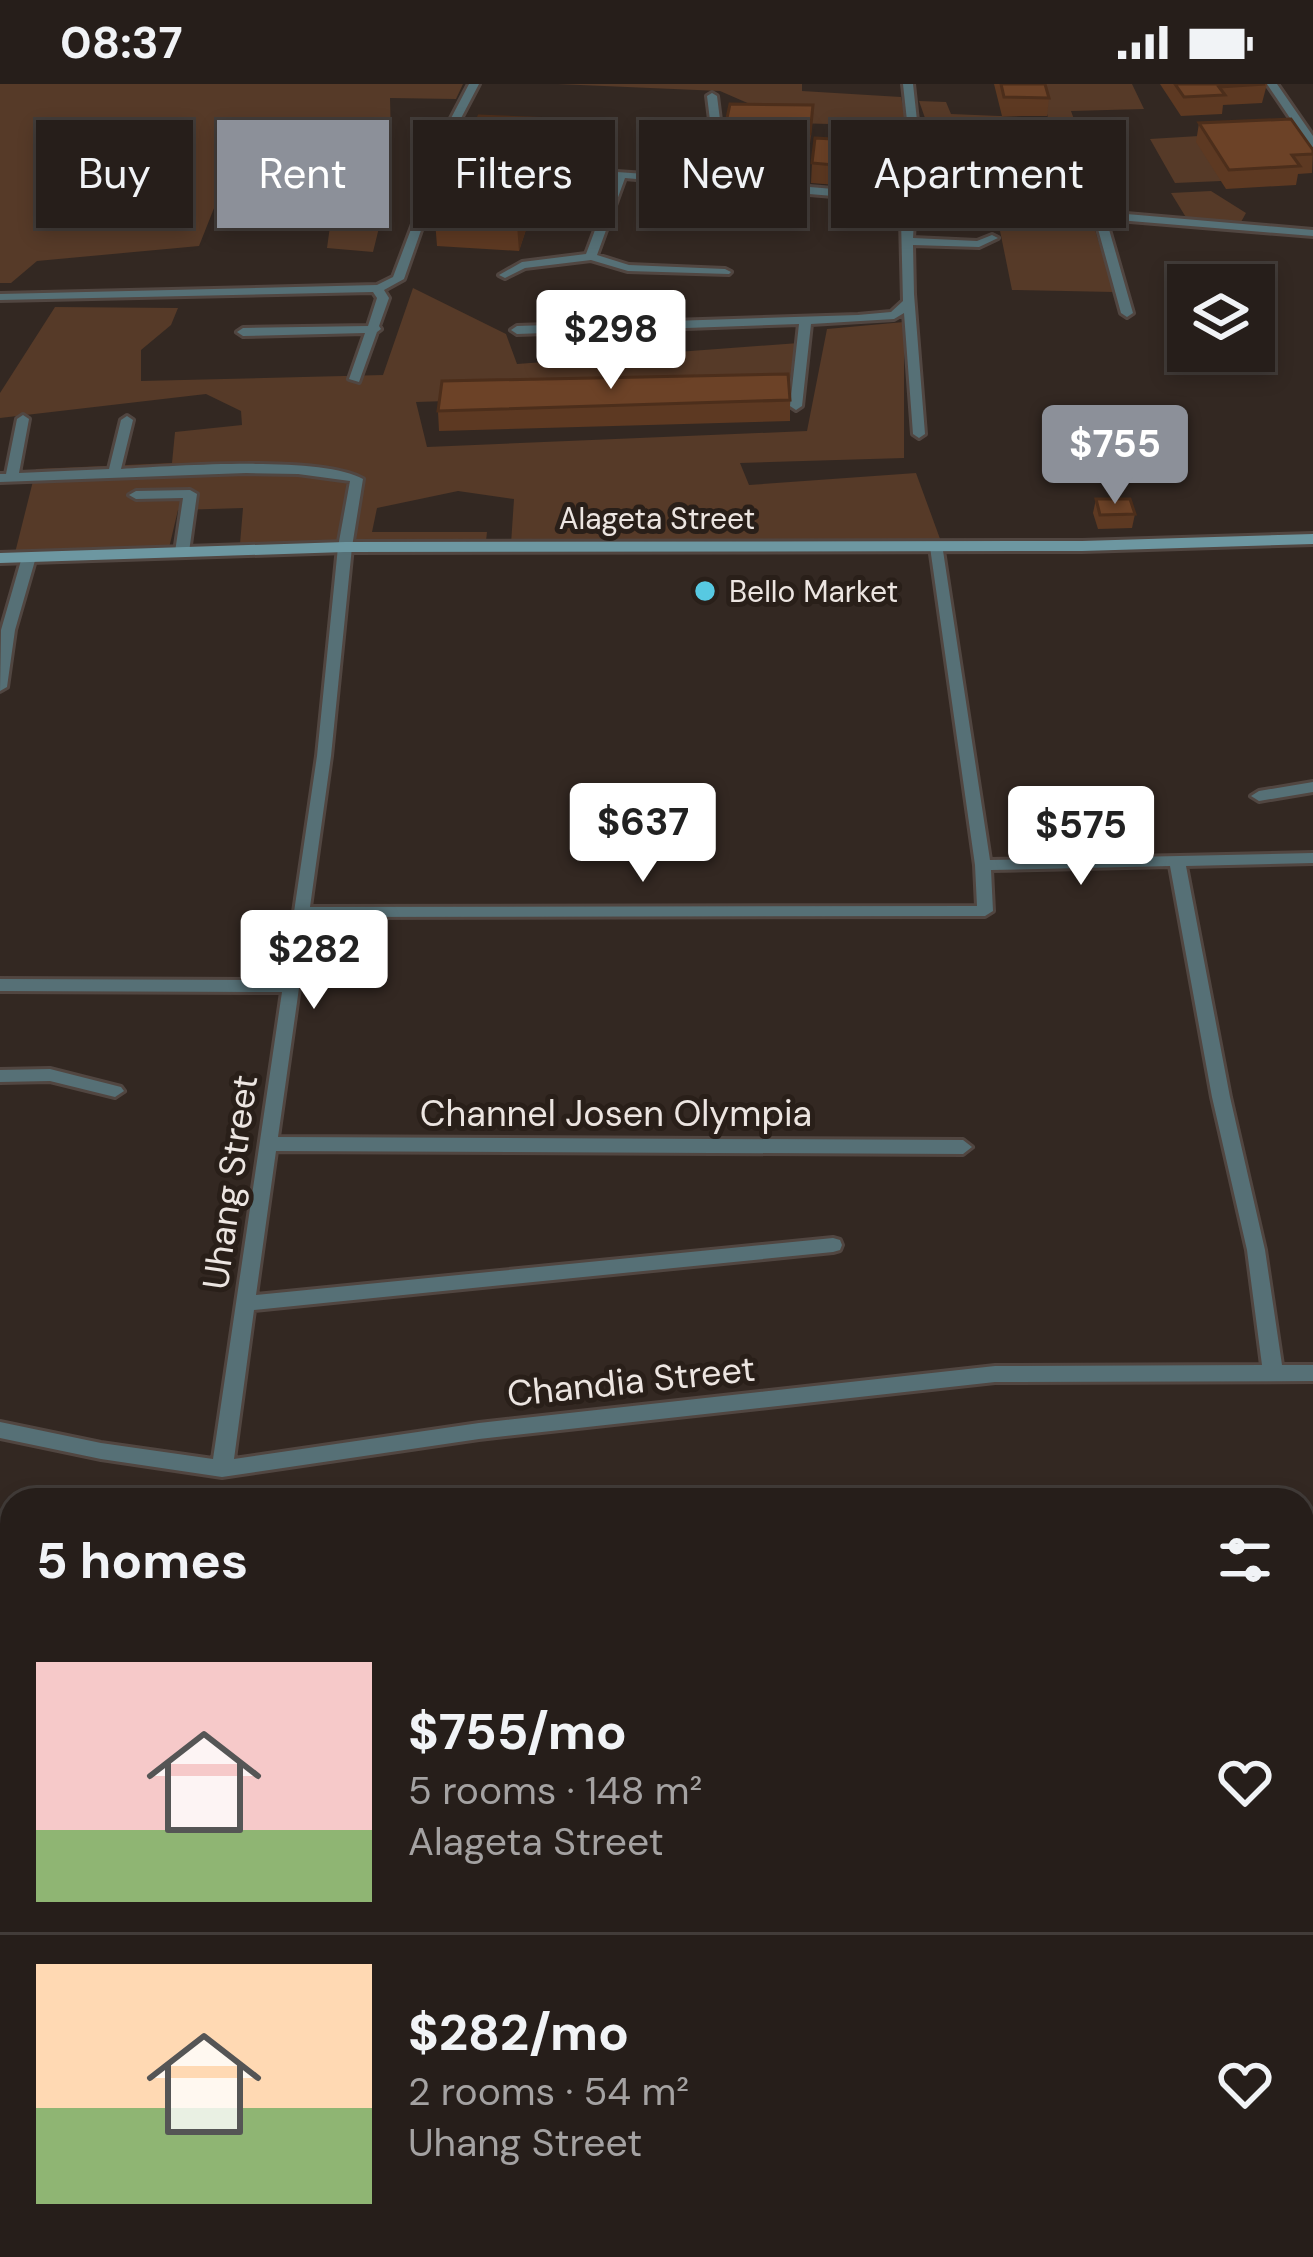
<!DOCTYPE html>
<meta charset="utf-8">
<style>
body{margin:0;font-family:"DM Sans",sans-serif;background:#322b27;color:#f1f3f6;height:100vh;display:flex;flex-direction:column;font-size:45px;white-space:nowrap}
*{box-sizing:border-box;margin:0}
p{font-size:39px;color:#a4a2a2}
.icon{flex:none;width:66px;height:66px;fill:none;stroke:currentColor;stroke-width:2;stroke-linecap:round;stroke-linejoin:round}
.map{position:relative;flex:1;overflow:hidden}
.details{position:absolute;left:0px;top:1404px;width:1314px;height:771px;display:flex;flex-direction:column;background:#261e1a;border-radius:36px 36px 0 0;box-shadow:0 6px 18px #0003,0 0 0 3px #423c39}
.details>*{flex:none}
.top-card{position:absolute;left:36px;top:36px;width:1242px;height:108px;display:flex;gap:24px}
.fabs{position:absolute;left:1167px;top:180px;display:grid;gap:24px}
.fabs a{display:grid;place-items:center;width:108px;height:108px;border-radius:0px;background:#261e1a;box-shadow:0 6px 18px #0003,0 0 0 3px #423c39;font-size:60px}
.price{position:absolute;translate:-50% -102px;padding:0 27px;border-radius:12px;background:#fff;color:#222;font-size:39px;line-height:78px;filter:drop-shadow(0 3px 6px #0008)}
.price::after{content:'';position:absolute;left:50%;top:72px;width:36px;height:27px;margin-left:-18px;background:inherit;clip-path:polygon(0 0,100% 0,50% 100%)}
.price.on{background:#8c9099;color:#fff}
ul{padding:0;list-style:none}
li{display:flex;align-items:center;gap:36px;height:300px;padding:0 36px}
li+li{border-top:3px solid #423c39}
li span{display:grid;place-items:center;flex:none;width:336px;height:240px;border-radius:0px;color:#555}
li>.icon{margin-inline-start:auto}
span .icon{width:144px;height:144px;fill:#fffc;stroke-width:1}
li b{font-size:51px}
h2{display:flex;justify-content:space-between;align-items:center;height:144px;padding:0 36px;font-size:51px}
.chip{padding:0 42px;border-radius:0px;background:#261e1a;box-shadow:0 6px 18px #0003,0 0 0 3px #423c39;font-size:42px;line-height:108px}
.chip.on{background:#8c9099;color:#fff}
.status{display:flex;justify-content:space-between;align-items:center;height:84px;padding:0 60px;background:#261e1a;direction:ltr}
.status svg{height:33px;fill:currentColor}
.map>svg:first-child{display:block}
.green{fill:#563a28}
.lines{fill:none;stroke-linecap:round;stroke-linejoin:round}
.minor-casing{stroke:#514641;stroke-width:6}
.secondary-casing{stroke:#514641;stroke-width:6}
.minor{fill:#567076;fill-rule:evenodd}
.secondary{fill:#6d97a1;fill-rule:evenodd}
.wall{fill:#5d3922}
.shaded-wall{fill:#4c2e1b}
.building{fill:#6c4227;stroke:#4c2e1b;stroke-width:3}
.poi-dot{fill:#57c9e2;stroke:#291f19;stroke-width:4.5}
.labels{text-anchor:middle;dominant-baseline:central;stroke-width:10;stroke-linejoin:round;paint-order:stroke}
.far-street-label{font-size:30px;fill:#ece5e1;stroke:#291f19}
.far-poi-label{font-size:30px;fill:#ece5e1;stroke:#291f19;text-anchor:start}
.street-label{font-size:36px;fill:#ece5e1;stroke:#291f19}
</style>
<div class="status"><b>08:37</b><svg viewBox="0 0 49 12"><path d="M0 12V9h3v3zM5 12V6h3v6zM10 12V3h3v9zM15 12V0h3v12zM26 1h20v11H26zM47 4h2v5h-2z"/></svg></div>
<div class="map">
<svg width="1313" height="2173" viewBox="0 0 1313 2173">
<rect width="100%" height="100%" fill="#332822"/>
<!-- green -->
<path class="green" d="M0,0H463L456,15L390,14L392,91L373,168L327,164L334,113L282,88L220,109L199,162L37,177L11,199H0Z
M557,0H802V7L901,13L907,42L757,38L759,24L720,7Z
M1040,0H1132L1144,25L1071,27L1107,127H1085L1063,84L922,70L921,66L984,72L988,52L978,34H925L919,17L946,18L951,30L1048,34Z
M1294,46L1221,97L1175,99L1150,55Z
M1211,107L1246,129L1241,138L1187,135L1171,109Z
M996,127L1092,136L1114,208L1012,206Z
M413,204L506,250L517,280L799,259L787,306L416,318L427,363L807,347L827,245L904,238V374L740,379L749,401L916,389L943,463L511,460L514,415L458,407L377,424L372,448H487L486,457L240,460L243,424L178,426L169,464L15,469L36,385L172,379L175,348L242,341L241,327L206,310L0,334V309L55,223L178,224L171,241L141,266V297L383,291Z"/>
<g class="lines">
<!-- minor casing -->
<g class="minor-casing">
<path id="minor" d="M469,0H479L428,97L426,132L404,195L384,206L389,214L379,242L381,245L377,248L359,298L349,295L365,249L243,252L237,248L243,244L368,242L377,214L373,208L0,216V210L377,201L393,193L416,132L418,97Z
M903,0H913L921,73L916,112L1313,146V152L1106,135L1133,229L1127,233L1121,229L1095,134L915,119L913,154L977,157L992,151L998,154L979,163L913,161L914,210L925,350L919,354L913,350L904,229L894,235L811,240L802,322L796,326L790,322L799,240L517,250L511,246L517,242L858,231L891,228L903,217L901,136L904,118L727,103L726,121L735,133L730,136L716,121V102L625,94L597,171L629,181L725,185L731,188L729,190L628,187L591,176L525,184L505,194L499,191L522,178L586,170L615,93L588,90V86L703,94L700,89L710,36L707,12L712,9L717,12L720,36L710,89L714,95L905,111L911,73Z
M1267,0H1277L1313,52V63L1309,62Z
M23,331L29,335L19,389L109,385L121,336L127,332L133,336L121,385C175,382 322,371 363,395L352,463L331,672L310,823L977,822L975,781L930,463L932,460H942L990,776L1313,769V779L1186,782L1230,1013L1265,1166L1282,1281H1313V1297L995,1298L479,1355L222,1393L101,1375L0,1354V1338L101,1359L213,1375L282,908L0,907V895L284,896L317,672L338,463L350,397L298,390L246,389L0,398V390H6L17,335ZM1170,782L1212,1013L1247,1166L1262,1281L995,1282L479,1339L234,1375L254,1226L833,1168L840,1166L842,1161L840,1156L833,1154L256,1211L276,1067L963,1070L972,1063L963,1056L278,1053L309,833L985,832L993,827L991,786Z
M190,406L197,410L189,468L182,472L175,468L183,414L136,415L129,411L136,407Z
M29,469L36,473L15,546L7,603L0,607L1,546L22,473Z
M1313,698V708L1259,717L1251,712L1259,707Z
M50,985L121,1003L124,1007L115,1013L50,997L0,998V986Z"/>
</g>
<!-- secondary casing -->
<g class="secondary-casing">
<path id="secondary" d="M1313,450V460L1082,467L345,468L0,479V469L345,458L1082,457Z"/>
</g>
<!-- minor -->
<use href="#minor" class="minor"/>
<!-- secondary -->
<use href="#secondary" class="secondary"/>
</g>
<!-- wall -->
<path class="wall" d="M994,0H1045L1049,14L1047,32H1002Z
M1160,0H1267L1262,19L1223,21L1222,30L1181,32Z
M553,35L554,60L519,167L437,162L435,137Z
M1199,39L1313,66L1312,89L1298,90L1296,101L1226,105L1196,58Z
M812,40L809,69L723,67L724,48Z
M903,59L899,106L811,99L812,79Z
M790,316V337L439,347L438,327Z
M1096,415L1135,430L1132,444L1098,445L1093,429Z"/>
<!-- shaded-wall -->
<path class="shaded-wall" d="M553,35L554,60L519,167L517,141Z"/>
<!-- building -->
<path class="building" d="M1001,0H1045L1049,14L1004,13Z
M1175,0H1265L1219,3L1225,11L1184,13Z
M730,20L813,21L810,50L724,48Z
M479,32L553,35L517,141L435,137Z
M1291,35L1313,66V70L1292,71L1300,82L1229,86L1199,39Z
M815,54L903,59L900,87L812,79Z
M788,290L790,316L438,327L442,297Z
M1096,415H1130L1135,430L1100,431Z"/>
<!-- markers -->
<circle class="poi-dot" cx="705" cy="507" r="12"/>
<g class="labels">
<!-- far-street labels -->
<g class="far-street-label">
<text x="657" y="434">Alageta Street</text>
</g>
<!-- far-poi labels -->
<g class="far-poi-label">
<text x="729" y="507">Bello Market</text>
</g>
<!-- street labels -->
<g class="street-label">
<text x="616" y="1029">Channel Josen Olympia</text>
<text transform="translate(230 1098) rotate(-82)">Uhang Street</text>
<text transform="translate(631 1297) rotate(-6)">Chandia Street</text>
</g>
</g>
</svg>
<div class="fabs">
<a><svg class="icon" aria-label="layers" viewBox="0 0 24 24"><path d="M12 4l9 5-9 5-9-5zM3 14l9 5 9-5"/></svg></a>
</div>
<b class="price" style="left:611px;top:308px">$298</b>
<b class="price on" style="left:1115px;top:423px">$755</b>
<b class="price" style="left:643px;top:801px">$637</b>
<b class="price" style="left:1081px;top:804px">$575</b>
<b class="price" style="left:314px;top:928px">$282</b>
<div class="top-card">
<a class="chip">Buy</a>
<a class="chip on">Rent</a>
<a class="chip">Filters</a>
<a class="chip">New</a>
<a class="chip">Apartment</a>
</div>
<section class="details">
<h2>5 homes<svg class="icon" aria-label="filters" viewBox="0 0 24 24"><path d="M4 7h16M4 17h16"/><circle cx="9" cy="7" r="2"/><circle cx="15" cy="17" r="2"/></svg></h2>
<ul>
<li><span style="background:linear-gradient(#f6c9c9 70%,#8fb573 0)"><svg class="icon" aria-label="home" viewBox="0 0 24 24"><path d="M3 11l9-7 9 7M6 9v11h12V9"/></svg></span><div><b>$755/mo</b><p>5 rooms · 148 m²</p><p>Alageta Street</p></div><svg class="icon" aria-label="heart" viewBox="0 0 24 24"><path d="M12 20l-8-8c-3-5 5-10 8-4 3-6 11-1 8 4z"/></svg></li>
<li><span style="background:linear-gradient(#ffd9b3 60%,#8fb573 0)"><svg class="icon" aria-label="home" viewBox="0 0 24 24"><path d="M3 11l9-7 9 7M6 9v11h12V9"/></svg></span><div><b>$282/mo</b><p>2 rooms · 54 m²</p><p>Uhang Street</p></div><svg class="icon" aria-label="heart" viewBox="0 0 24 24"><path d="M12 20l-8-8c-3-5 5-10 8-4 3-6 11-1 8 4z"/></svg></li>
</ul>
</section>
</div>
